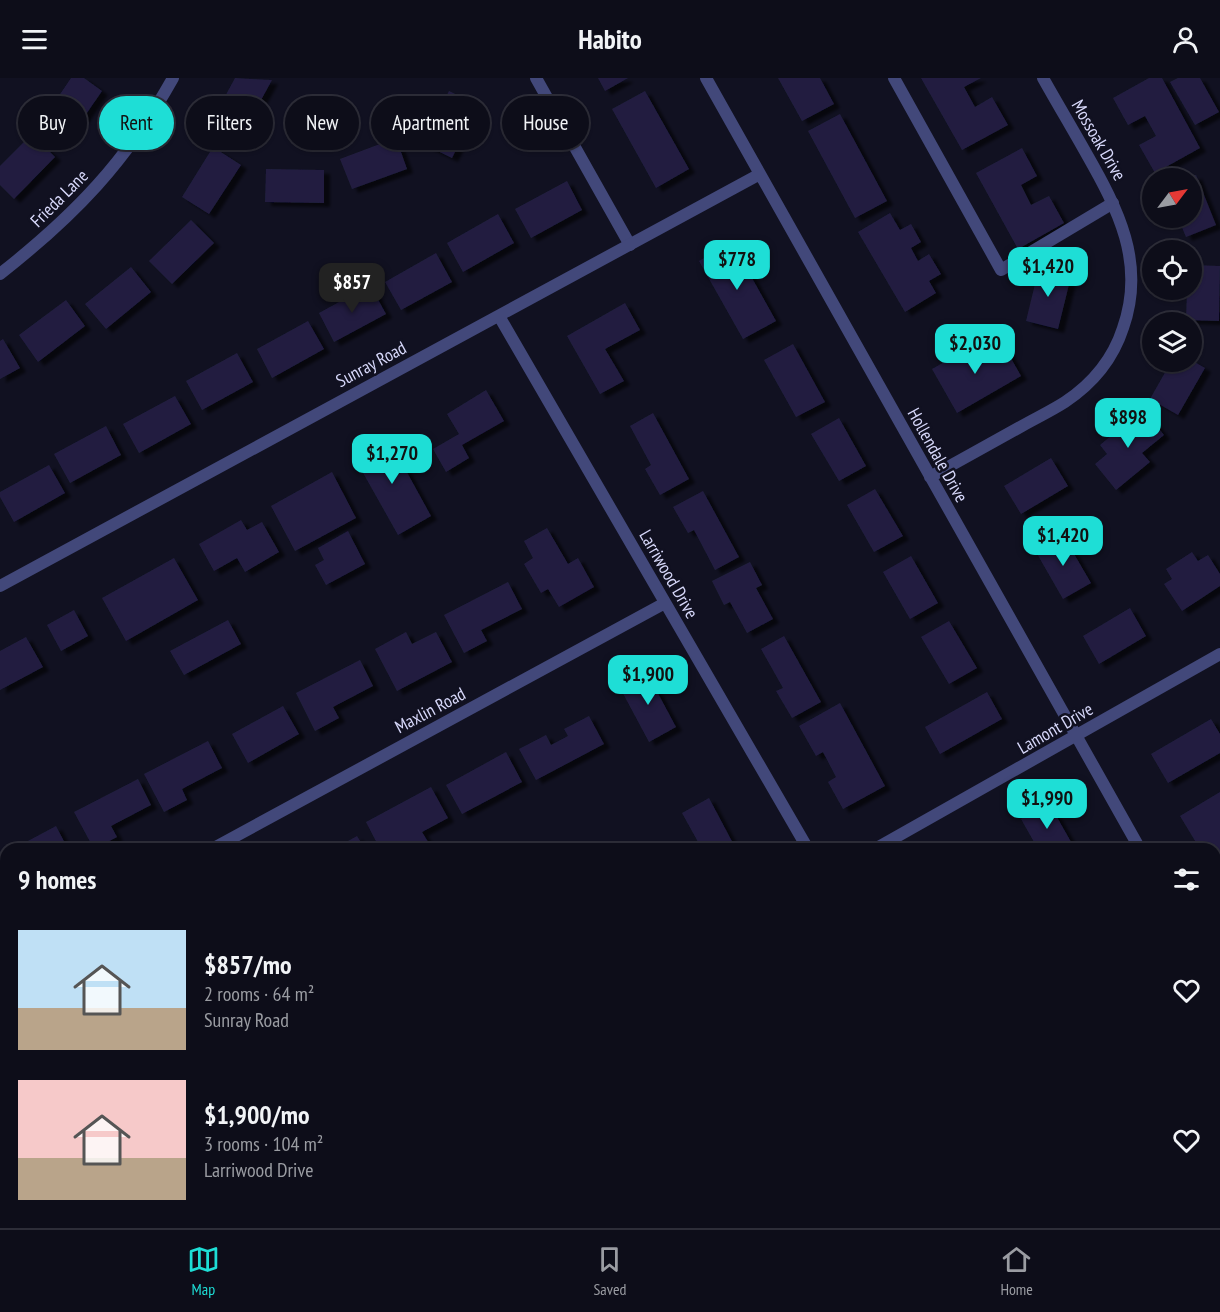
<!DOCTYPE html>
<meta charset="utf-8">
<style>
body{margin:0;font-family:"PT Sans Narrow",sans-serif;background:#161622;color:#f1f3f6;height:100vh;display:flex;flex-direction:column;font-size:22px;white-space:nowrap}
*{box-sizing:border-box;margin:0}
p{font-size:20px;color:#9a9ca2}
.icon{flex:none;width:33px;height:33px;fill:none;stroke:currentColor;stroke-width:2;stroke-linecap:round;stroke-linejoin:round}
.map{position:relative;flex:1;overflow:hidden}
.details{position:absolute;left:0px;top:765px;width:1221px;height:386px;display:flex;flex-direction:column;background:#0d0d19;border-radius:18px 18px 0 0;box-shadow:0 2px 4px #0004,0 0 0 2px #2d2d38}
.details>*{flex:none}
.guide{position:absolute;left:18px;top:18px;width:600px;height:54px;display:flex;gap:12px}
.needle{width:39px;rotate:58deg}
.fabs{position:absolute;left:1142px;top:90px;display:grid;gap:12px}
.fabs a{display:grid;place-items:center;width:60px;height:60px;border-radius:50%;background:#0d0d19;box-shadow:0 2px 4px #0004,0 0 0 2px #2d2d38;font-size:30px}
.price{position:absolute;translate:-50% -51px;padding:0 14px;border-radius:12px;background:#1eded6;color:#111;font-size:20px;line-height:39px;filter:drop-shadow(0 2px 3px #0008)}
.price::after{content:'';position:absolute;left:50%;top:36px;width:18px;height:14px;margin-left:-9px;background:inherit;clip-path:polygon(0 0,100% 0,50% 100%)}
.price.active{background:#222;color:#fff}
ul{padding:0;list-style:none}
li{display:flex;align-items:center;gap:18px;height:150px;padding:0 18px}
li span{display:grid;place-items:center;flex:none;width:168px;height:120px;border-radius:0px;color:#555}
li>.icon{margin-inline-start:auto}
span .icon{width:72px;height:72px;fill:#fffc;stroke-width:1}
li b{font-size:26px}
h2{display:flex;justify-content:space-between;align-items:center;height:72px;padding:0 18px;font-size:26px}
.chip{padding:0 21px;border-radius:27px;background:#0d0d19;box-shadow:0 2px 4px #0004,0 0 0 2px #2d2d38;font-size:21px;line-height:54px}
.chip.active{background:#1eded6;color:#111}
header{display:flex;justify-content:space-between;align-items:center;height:78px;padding:0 18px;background:#0d0d19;font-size:27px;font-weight:600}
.tab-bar{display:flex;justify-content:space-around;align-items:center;height:84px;border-top:2px solid #2d2d38;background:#0d0d19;font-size:16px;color:#9a9ca2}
.tab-bar a{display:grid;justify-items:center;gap:3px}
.tab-bar .active{color:#1eded6}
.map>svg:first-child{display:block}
.building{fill:#211f40;filter:url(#shadow)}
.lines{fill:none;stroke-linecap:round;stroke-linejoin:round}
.lane{stroke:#42487a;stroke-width:12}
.street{stroke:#42487a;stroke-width:12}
.labels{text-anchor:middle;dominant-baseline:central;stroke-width:5;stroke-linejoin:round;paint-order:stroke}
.street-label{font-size:18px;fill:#d7d8fa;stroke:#111121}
</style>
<header><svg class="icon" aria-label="menu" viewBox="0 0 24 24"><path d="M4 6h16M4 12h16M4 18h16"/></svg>Habito<svg class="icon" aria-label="person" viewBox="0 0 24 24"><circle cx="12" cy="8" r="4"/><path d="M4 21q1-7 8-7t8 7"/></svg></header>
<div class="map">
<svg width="1220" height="1150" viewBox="0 0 1220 1150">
<defs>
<filter id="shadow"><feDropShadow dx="6" dy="4" stdDeviation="1.5" flood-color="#0009"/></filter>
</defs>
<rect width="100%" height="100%" fill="#111121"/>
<!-- building -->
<path class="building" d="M71,0H84L102,13L69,61L42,43Z
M235,0L272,2L244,53L215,37Z
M598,0H628L605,13Z
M778,0H820L834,26L802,43Z
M921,0H981L964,9L975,29L992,19L1008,47L962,72Z
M1149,0H1162L1200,70L1155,95L1139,67L1156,58L1145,38L1128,47L1113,20Z
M1178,0H1200L1219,34L1195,47L1170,4Z
M449,13L478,27L452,80L423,66Z
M645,13L689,91L656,110L612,31Z
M840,36L887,123L855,140L808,53Z
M32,56L55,79L14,121L0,107V88Z
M396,60L407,91L352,111L340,81Z
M213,69L241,87L209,136L182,119Z
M1022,70L1037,98L1021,107L1031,127L1049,118L1064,145L1018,171L976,95Z
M266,91L324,92V125L265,124Z
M1196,97L1216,147L1186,159L1178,140H1191V100H1186Z
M567,103L582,132L531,160L515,131Z
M890,135L900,152L911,146L921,164L911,170L918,183L929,176L941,196L929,203L936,215L905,234L858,154Z
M498,136L514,165L463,194L447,165Z
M191,142L214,165L172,206L149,183Z
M732,164L776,243L743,261L699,183Z
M436,175L452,204L401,232L385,204Z
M1191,187L1220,188L1219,243L1186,242L1187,212H1191Z
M131,189L151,214L106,251L85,226Z
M1039,190L1071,198L1058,251L1026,243Z
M370,207L386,236L334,264L319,235Z
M66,222L85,248L38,284L19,257Z
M625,225L640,252L605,271L624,303L600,316L567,258Z
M308,243L324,271L272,300L257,271Z
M3,261L20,290L0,301V263Z
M978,265L985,276L1003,266L1021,298L957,335L932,291Z
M793,266L825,324L796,339L764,282Z
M237,275L253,304L202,332L186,303Z
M1191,282L1205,290L1178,337L1150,321L1171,284H1191Z
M486,312L504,343L462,367L469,380L446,394L433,371L459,356L447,336Z
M175,318L191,346L139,375L123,346Z
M1143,331L1164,357L1142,375L1150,384L1116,412L1095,386L1107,376L1100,367Z
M653,335L689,401L660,417L645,391L651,387L630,348Z
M839,340L866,388L839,403L811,356Z
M106,348L121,377L70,405L54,376Z
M387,358L431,438L398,457L353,377Z
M1051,380L1068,408L1021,436L1004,408Z
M49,387L65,415L14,444L0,419V414Z
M332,394L356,440L295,473L271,428Z
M875,411L903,458L874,474L847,427Z
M703,413L739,479L715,492L694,452L688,455L673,429Z
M241,442L247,452L262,444L279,474L245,494L237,480L214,493L199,466Z
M547,450L568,486L578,480L594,509L559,529L548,511L541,515L524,486L533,480L524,463Z
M348,453L365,486L326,507L315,487L324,482L318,470Z
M1063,457L1091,505L1063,521L1036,474Z
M1192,474L1198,483L1208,477L1220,496V508L1182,533L1164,506L1172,501L1166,491Z
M911,478L938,525L910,541L883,494Z
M174,480L198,522L126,563L102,520Z
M750,484L762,507L756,510L773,541L747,555L730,524L724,527L712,503Z
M508,504L522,531L481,552L487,563L464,575L444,537Z
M1130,530L1146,558L1099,586L1083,558Z
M74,532L88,558L61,573L47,547Z
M228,542L241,566L184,597L170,573Z
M949,543L977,590L949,606L921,559Z
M406,554L412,566L436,554L452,584L397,613L375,571Z
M784,558L821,624L792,640L776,613L783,610L761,571Z
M26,559L43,589L0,612V573Z
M360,582L373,608L333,629L339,640L315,653L296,615Z
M646,593L676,649L649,664L619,608Z
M987,614L1002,641L940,676L925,649Z
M840,625L885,708L843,731L828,704L836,699L823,674L816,678L799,648Z
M283,628L299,656L248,685L232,656Z
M589,638L604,666L536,702L519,671L546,657L551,667L568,658L564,651Z
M1211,641L1220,656V675L1168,705L1151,676Z
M208,663L222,690L182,711L187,722L164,734L144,696Z
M506,674L522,704L462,736L446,707Z
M138,701L151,727L111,748L117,759L94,771L74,734Z
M431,709L448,740L422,754L430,767L424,771H403L399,763L380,771L366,744Z
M1220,714V775L1215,778V771H1200L1180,738Z
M709,720L736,771H702L682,735Z
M1049,725L1075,771H1038L1021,741Z
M56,748L68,771H13Z
M357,758L365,771H334Z
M6,943V964L0,953V947Z
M0,978L6,989V992L0,995Z
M1215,1020L1220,1028V1050L1215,1052Z
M1220,1074V1100L1215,1103V1076Z
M6,1137V1144H56L46,1150H0V1140Z
M293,1144H304L307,1150H284Z
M325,1144H385L375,1150H328Z
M890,1144H916L903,1150H892Z
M1073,1144H1101L1105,1150H1077Z"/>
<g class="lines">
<!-- lane -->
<path class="lane" d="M536,0L630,167
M894,0L1001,192L1113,125"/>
<!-- street -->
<path class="street" d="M706,0L1140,771
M0,196C75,137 126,84 173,0
M499,238L808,771
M930,399C961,382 991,365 1022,348C1036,340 1051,333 1065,324C1092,306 1113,281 1123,250C1146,185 1118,131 1086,75C1072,50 1057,25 1043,0
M0,508L760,96
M212,771L665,525
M875,771L1220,576
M0,886L6,883
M1215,905L1220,914
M998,1144L1001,1150
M174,1150L184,1144"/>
</g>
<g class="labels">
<!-- street labels -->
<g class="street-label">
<text transform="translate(1099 62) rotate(60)">Mossoak Drive</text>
<text transform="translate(59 120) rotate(-45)">Frieda Lane</text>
<text transform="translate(371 286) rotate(-28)">Sunray Road</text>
<text transform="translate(938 377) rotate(61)">Hollendale Drive</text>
<text transform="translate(669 496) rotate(60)">Larriwood Drive</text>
<text transform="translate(430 632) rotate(-28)">Maxlin Road</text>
<text transform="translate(1055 650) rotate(-30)">Lamont Drive</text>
</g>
</g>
</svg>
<div class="fabs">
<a><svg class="needle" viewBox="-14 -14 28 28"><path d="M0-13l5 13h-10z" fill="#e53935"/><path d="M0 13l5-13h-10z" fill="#9a9ca2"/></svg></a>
<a><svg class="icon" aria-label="locate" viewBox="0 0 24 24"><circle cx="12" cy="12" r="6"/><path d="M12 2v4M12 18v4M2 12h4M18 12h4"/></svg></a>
<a><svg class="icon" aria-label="layers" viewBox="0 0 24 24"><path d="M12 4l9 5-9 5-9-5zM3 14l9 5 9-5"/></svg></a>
</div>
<b class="price" style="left:737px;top:213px">$778</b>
<b class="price" style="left:1048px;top:220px">$1,420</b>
<b class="price active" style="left:352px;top:236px">$857</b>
<b class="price" style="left:975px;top:297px">$2,030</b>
<b class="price" style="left:1128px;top:371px">$898</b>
<b class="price" style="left:392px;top:407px">$1,270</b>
<b class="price" style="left:1063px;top:489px">$1,420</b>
<b class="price" style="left:648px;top:628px">$1,900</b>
<b class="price" style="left:1047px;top:752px">$1,990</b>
<div class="guide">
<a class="chip">Buy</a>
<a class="chip active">Rent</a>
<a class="chip">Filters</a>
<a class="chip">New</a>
<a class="chip">Apartment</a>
<a class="chip">House</a>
</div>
<section class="details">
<h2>9 homes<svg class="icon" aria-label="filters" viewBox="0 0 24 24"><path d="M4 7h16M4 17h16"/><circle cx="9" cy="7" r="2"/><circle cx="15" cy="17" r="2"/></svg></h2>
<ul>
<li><span style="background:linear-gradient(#bfe0f5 65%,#b9a48a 0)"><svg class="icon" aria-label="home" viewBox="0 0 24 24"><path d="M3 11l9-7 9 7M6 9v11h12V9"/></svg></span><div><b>$857/mo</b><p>2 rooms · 64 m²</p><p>Sunray Road</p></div><svg class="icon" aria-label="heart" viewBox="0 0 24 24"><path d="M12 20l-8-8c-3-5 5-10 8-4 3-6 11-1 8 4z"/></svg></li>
<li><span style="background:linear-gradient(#f6c9c9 65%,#b9a48a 0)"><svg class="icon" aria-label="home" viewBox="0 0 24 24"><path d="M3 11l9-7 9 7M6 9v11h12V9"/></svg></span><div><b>$1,900/mo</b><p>3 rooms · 104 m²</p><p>Larriwood Drive</p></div><svg class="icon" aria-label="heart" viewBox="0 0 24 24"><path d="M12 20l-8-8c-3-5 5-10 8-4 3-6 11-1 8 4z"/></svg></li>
</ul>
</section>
</div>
<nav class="tab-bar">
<a class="active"><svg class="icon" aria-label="map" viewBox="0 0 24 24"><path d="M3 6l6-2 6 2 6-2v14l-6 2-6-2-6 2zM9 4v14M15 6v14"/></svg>Map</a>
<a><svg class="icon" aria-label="saved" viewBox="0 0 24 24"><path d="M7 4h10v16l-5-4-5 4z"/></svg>Saved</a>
<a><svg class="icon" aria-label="home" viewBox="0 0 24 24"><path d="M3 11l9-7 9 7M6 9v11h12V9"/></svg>Home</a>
</nav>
